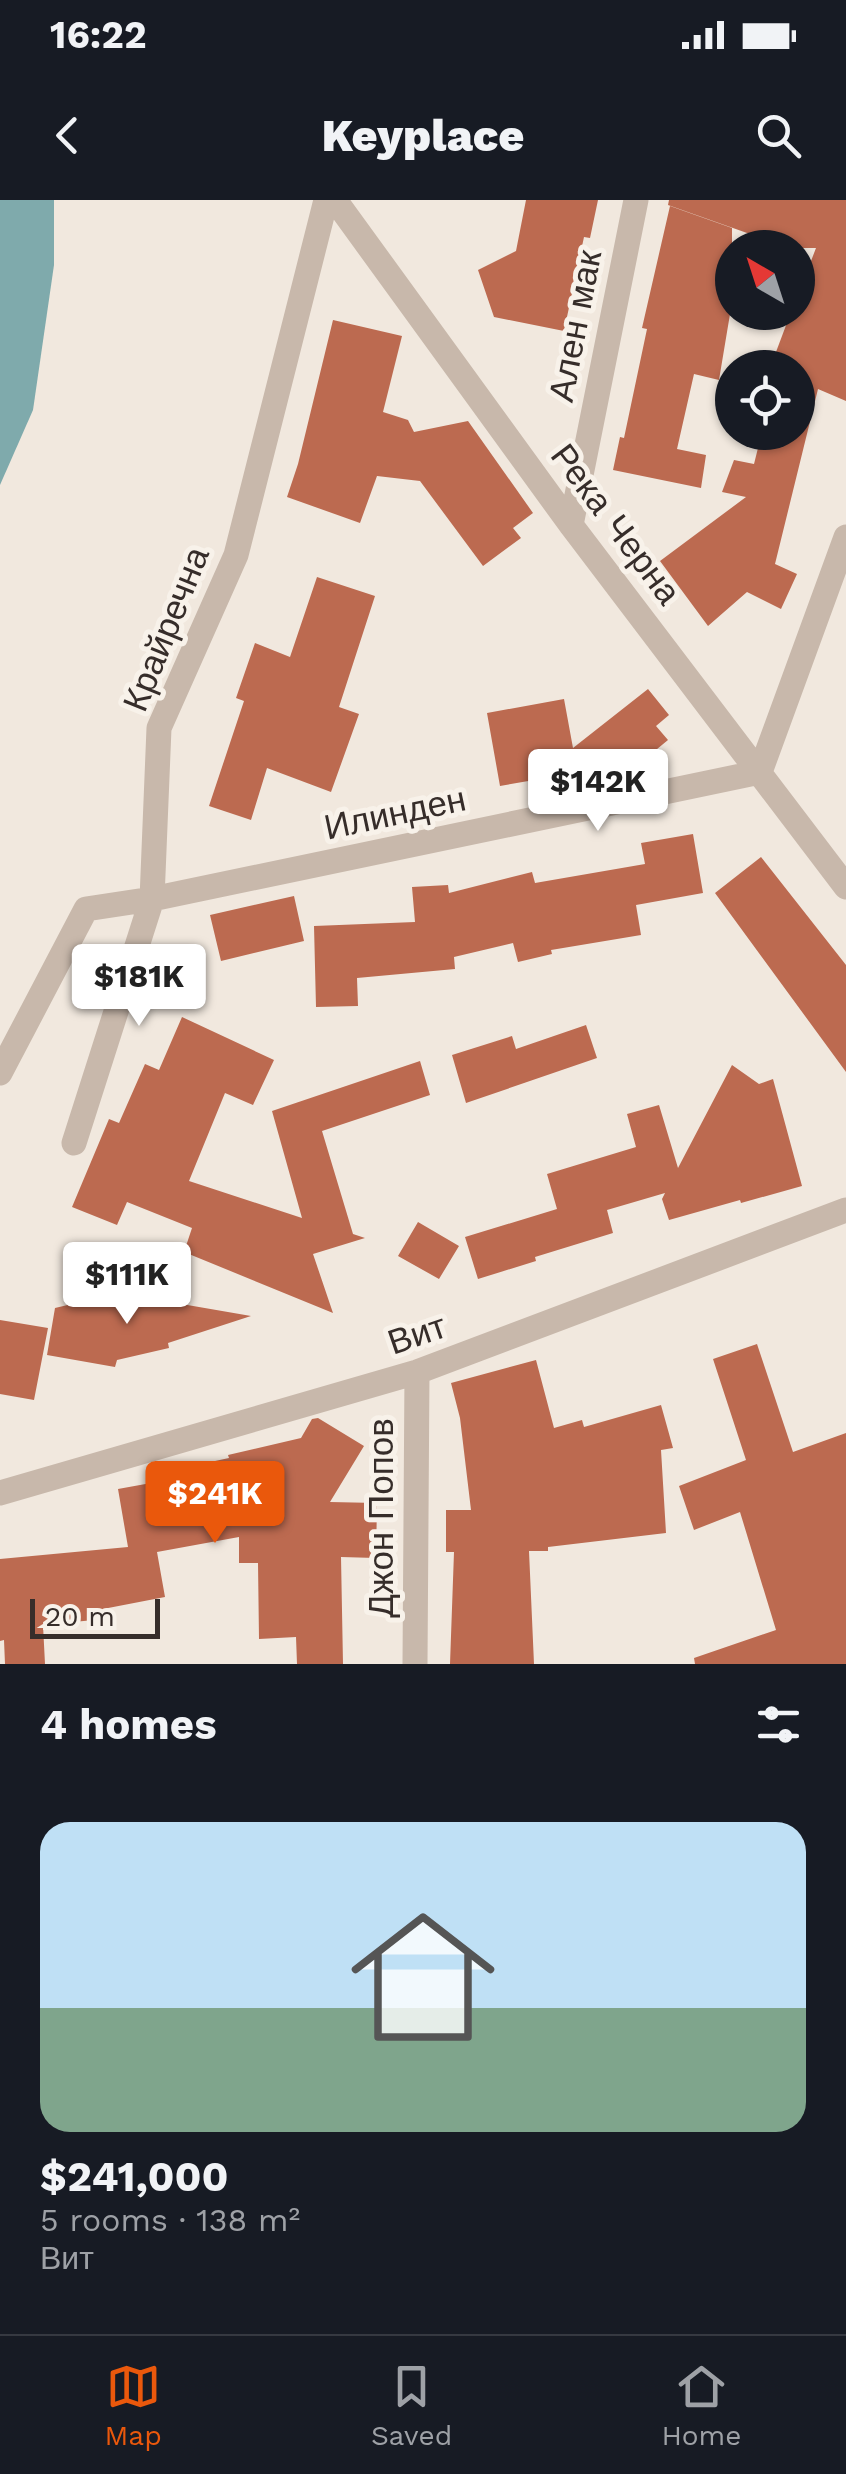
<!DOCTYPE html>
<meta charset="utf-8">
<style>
body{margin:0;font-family:"Work Sans",sans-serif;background:#20242c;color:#f1f3f6;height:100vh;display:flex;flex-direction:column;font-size:38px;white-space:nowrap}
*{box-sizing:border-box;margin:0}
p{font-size:32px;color:#9ea1a6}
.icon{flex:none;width:55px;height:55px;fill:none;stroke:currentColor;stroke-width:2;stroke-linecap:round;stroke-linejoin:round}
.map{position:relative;height:1464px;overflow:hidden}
.drawer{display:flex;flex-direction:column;background:#171b24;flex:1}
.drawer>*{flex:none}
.needle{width:65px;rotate:321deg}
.controls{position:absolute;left:715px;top:30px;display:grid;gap:20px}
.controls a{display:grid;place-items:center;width:100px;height:100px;border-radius:50%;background:#171b24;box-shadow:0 2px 8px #0004;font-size:50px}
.scale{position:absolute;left:30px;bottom:25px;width:130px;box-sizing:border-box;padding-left:10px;border:5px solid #362d2a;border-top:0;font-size:28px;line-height:35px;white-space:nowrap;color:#362d2a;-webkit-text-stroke:8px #f8f2ea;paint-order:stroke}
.price{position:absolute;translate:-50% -85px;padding:0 22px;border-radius:10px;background:#fff;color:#222;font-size:32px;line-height:65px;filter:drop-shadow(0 2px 5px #0008)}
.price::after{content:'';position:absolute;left:50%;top:60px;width:30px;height:22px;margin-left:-15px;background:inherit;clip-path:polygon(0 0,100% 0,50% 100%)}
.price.current{background:#ea580c;color:#fff}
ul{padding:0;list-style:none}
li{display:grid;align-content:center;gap:20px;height:530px;padding:0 40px}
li+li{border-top:2px solid #363941}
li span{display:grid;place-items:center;height:310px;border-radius:30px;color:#555}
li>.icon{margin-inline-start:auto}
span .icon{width:180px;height:180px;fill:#fffc;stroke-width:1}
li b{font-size:42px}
h2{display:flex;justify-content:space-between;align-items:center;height:120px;padding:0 40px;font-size:42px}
.status{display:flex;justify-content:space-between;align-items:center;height:70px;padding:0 50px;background:#171b24;direction:ltr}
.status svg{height:28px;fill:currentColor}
header{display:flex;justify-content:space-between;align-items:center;height:130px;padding:0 40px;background:#171b24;font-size:45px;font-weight:800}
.dock{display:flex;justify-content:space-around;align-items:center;height:140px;border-top:2px solid #363941;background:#171b24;font-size:28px;color:#9ea1a6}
.dock a{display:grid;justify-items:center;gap:5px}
.dock .current{color:#ea580c}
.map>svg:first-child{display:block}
.water{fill:#7faaac}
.building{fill:#bc6a50}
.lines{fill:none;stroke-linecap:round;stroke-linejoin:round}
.minor{stroke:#c8b8ab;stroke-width:25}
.labels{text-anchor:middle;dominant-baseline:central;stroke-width:10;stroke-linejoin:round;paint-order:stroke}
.street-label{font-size:35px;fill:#362d2a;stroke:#f8f2ea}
</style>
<div class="status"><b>16:22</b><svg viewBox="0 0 49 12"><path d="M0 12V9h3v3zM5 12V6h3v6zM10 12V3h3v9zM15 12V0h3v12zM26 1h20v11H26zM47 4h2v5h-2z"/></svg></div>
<header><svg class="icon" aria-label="back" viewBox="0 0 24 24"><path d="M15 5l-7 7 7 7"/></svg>Keyplace<svg class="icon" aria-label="search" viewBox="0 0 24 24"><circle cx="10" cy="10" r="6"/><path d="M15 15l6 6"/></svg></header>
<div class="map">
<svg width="846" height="1464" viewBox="0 0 846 1464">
<rect width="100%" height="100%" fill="#f1e8de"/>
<!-- water -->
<path class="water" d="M0,0H54V65L33,210L0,285Z"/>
<!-- building -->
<path class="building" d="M526,0H598L590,38L584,37L564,131L494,117L478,70L516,51Z
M669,0H846V201L818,189L775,364L797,374L781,409L747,392L708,426L660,361L746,297L722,292L734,260L754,264L762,232H798V168H770L791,112H798V95L816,48H789L668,5Z
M670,6L732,28V102L719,180L694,174L677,249L706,255L701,288L613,270L620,237L624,238L647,129L642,128Z
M333,120L402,136L383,212L408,220L414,232L468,221L533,313L513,328L521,338L483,366L420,281L377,276L360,323L287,297L298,264Z
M317,377L375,396L339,507L359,514L331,592L267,568L251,620L209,606L244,501L236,498L255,443L290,457Z
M648,489L669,515L656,526L668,540L628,573L621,565L500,586L487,513L564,499L573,548Z
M693,634L703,693L636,705L641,735L551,750L552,754L518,762L513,743L454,757L455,769L357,778L358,806L316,807L314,726L415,722L412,687L448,685L449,693L532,672L535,683L645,664L641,643Z
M761,657L846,765V872L715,693Z
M294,696L304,741L221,761L210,715Z
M182,817L274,860L253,905L225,893L189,981L302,1018L272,911L420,861L430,895L322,931L353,1034L365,1038L313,1054L333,1113L184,1052L192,1028L127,1002L117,1025L72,1007L109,919L119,923L145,864L159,870Z
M586,825L597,858L466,903L452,855L512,836L516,849Z
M732,865L759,884L773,879L802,986L741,1003L740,1000L669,1020L662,999L665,993L607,1010L613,1033L535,1057L536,1061L478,1079L465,1037L557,1009L547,974L636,947L627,914L659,905L678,968Z
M418,1022L459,1046L439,1079L398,1056Z
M118,1093L251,1116L168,1143L169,1148L117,1160L115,1167L47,1155L55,1108Z
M0,1120L48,1128L34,1200L0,1194Z
M757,1144L793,1252L846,1233V1464H695L694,1458L776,1430L740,1312L694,1330L679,1286L746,1260L713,1159Z
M536,1160L554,1228L582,1220L584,1227L661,1205L673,1248L661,1250L666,1333L548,1347V1351H529L534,1464H450L454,1352H446V1310H471L460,1218L451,1183Z
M318,1218L364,1246L330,1302L377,1303L376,1358L341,1357L343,1464H297L296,1437L259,1439L258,1363H239V1337L157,1352L165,1397L103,1409L104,1419L43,1425L45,1464H5L4,1440L0,1441V1359L128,1347L118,1289L151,1283L150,1275L229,1258L228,1255L301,1238L312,1219Z"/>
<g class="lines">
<!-- minor -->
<path class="minor" d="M335,0L571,325L846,687
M571,325L636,0
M0,873L86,709L152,699L760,572L846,337
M74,943L152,699L159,528L236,355L326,0
M0,1293L417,1172L846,1010
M415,1464L417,1172"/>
</g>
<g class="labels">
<!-- street labels -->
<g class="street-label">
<text transform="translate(575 126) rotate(-79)">Ален мак</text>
<text transform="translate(616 324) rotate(53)">Река Черна</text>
<text transform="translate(166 429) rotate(-68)">Крайречна</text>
<text transform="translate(395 613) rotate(-12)">Илинден</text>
<text transform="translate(417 1134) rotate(-19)">Вит</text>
<text transform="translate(381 1318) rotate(-90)">Джон Попов</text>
</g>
</g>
</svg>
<div class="controls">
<a><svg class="needle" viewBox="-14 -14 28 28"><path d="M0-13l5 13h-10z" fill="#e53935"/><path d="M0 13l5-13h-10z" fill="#9ea1a6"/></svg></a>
<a><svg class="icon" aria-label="locate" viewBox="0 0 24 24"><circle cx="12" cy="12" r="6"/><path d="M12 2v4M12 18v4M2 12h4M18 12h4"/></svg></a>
</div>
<div class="scale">20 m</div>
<b class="price" style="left:598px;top:634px">$142K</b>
<b class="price" style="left:139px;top:829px">$181K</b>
<b class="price" style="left:127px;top:1127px">$111K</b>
<b class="price current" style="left:215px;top:1346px">$241K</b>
</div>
<section class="drawer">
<h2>4 homes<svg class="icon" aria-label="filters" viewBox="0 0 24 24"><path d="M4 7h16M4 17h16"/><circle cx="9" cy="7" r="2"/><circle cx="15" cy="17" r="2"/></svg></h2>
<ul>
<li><span style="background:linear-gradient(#bfe0f5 60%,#7fa58c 0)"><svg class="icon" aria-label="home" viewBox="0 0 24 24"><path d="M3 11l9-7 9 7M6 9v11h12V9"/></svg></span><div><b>$241,000</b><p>5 rooms · 138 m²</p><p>Вит</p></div></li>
</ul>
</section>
<nav class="dock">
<a class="current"><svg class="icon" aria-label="map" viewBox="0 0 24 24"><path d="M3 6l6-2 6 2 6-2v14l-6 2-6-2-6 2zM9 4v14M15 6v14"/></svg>Map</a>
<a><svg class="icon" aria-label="saved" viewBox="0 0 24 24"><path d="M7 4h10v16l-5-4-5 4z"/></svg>Saved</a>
<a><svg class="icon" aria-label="home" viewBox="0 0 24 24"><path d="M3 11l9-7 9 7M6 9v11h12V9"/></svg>Home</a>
</nav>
